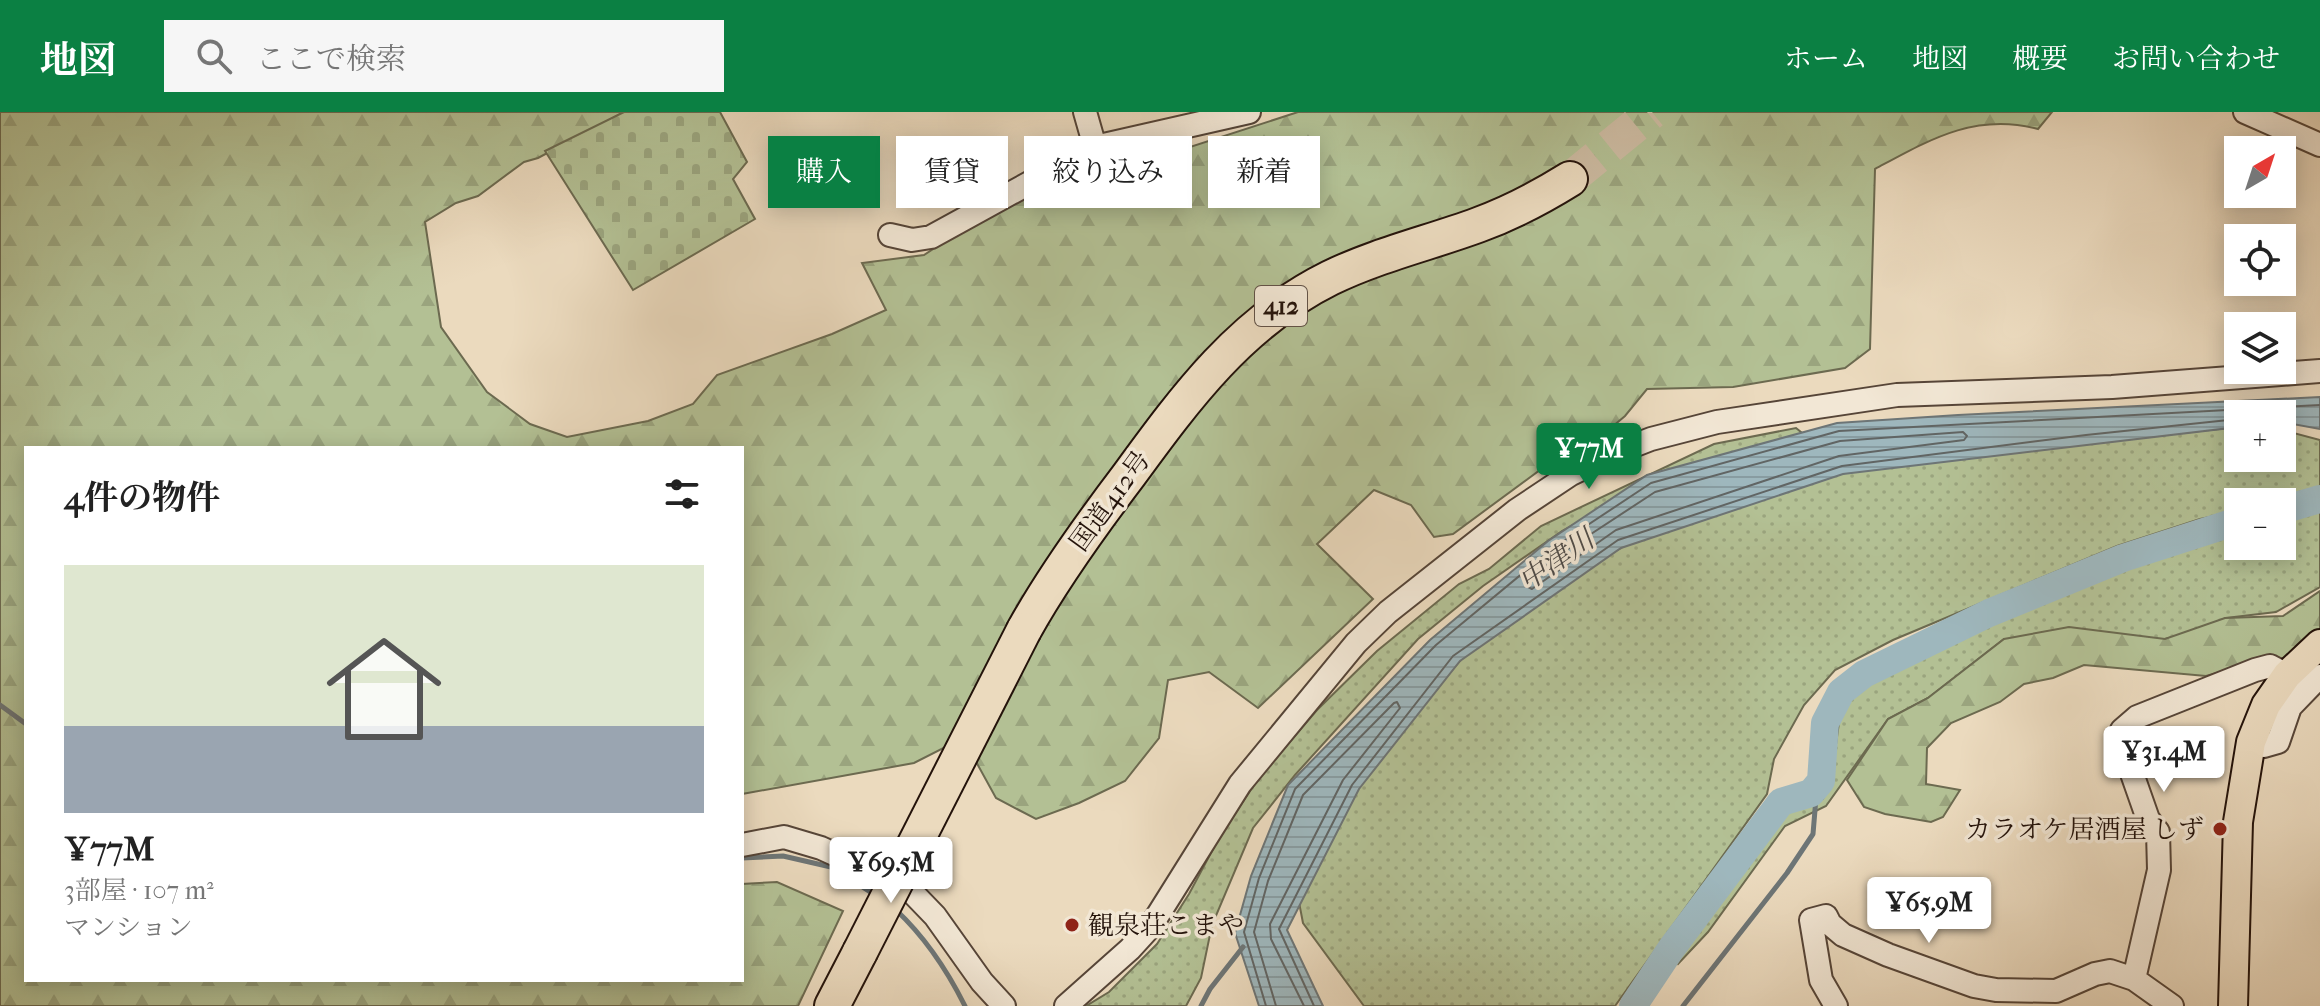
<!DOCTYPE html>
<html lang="ja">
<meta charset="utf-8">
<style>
body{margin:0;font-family:"IM FELL French Canon","Noto Serif JP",serif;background:#f6f6f6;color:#222;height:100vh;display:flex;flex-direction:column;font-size:30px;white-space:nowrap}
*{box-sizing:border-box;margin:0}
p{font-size:26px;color:#767676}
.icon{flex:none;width:44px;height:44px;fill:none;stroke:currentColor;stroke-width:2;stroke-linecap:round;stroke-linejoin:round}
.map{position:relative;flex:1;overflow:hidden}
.side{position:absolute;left:24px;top:334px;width:720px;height:536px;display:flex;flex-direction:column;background:#fff;border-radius:0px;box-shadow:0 4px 20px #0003}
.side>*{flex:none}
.guide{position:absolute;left:768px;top:24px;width:760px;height:72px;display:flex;gap:16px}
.needle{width:52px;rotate:39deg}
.buttons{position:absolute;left:2224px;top:24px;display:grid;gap:16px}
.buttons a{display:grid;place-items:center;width:72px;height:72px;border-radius:0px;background:#fff;box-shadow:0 4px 20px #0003;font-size:40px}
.price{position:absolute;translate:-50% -68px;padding:0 18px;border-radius:8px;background:#fff;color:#222;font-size:26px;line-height:52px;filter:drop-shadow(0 2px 4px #0008)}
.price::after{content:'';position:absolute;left:50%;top:48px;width:24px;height:18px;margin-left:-12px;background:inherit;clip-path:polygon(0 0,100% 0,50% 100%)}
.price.current{background:#0b8043;color:#fff}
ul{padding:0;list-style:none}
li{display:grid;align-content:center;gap:16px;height:424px;padding:0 40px}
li+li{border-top:2px solid #e0e0e0}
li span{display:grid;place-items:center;height:248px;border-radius:0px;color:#555}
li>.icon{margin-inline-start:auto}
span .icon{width:144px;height:144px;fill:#fffc;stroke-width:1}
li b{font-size:34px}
h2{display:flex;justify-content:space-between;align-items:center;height:96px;padding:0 40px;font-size:34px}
.pill{padding:0 28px;border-radius:0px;background:#fff;box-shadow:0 4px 20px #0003;font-size:28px;line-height:72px}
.pill.current{background:#0b8043;color:#fff}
header{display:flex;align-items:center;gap:48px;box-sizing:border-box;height:112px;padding:0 40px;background:#0b8043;color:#fff}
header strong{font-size:38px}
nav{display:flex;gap:44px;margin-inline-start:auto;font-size:28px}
.search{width:560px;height:72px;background:#f6f6f6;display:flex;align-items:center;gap:20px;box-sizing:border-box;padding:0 28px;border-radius:0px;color:#767676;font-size:30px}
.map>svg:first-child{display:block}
.grass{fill:url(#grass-dots);stroke:#6c6a50;stroke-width:2}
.forest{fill:url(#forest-firs);stroke:#6c6a50;stroke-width:2}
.cemetery{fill:url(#cemetery-stones);stroke:#6c6a50;stroke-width:2}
.water{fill:url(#water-rules);stroke:#6d7576;stroke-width:2}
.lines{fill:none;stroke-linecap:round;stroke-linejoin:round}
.shore{stroke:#616564;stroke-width:2}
.stream{stroke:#6d7576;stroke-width:5}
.river{stroke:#9eb7bd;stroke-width:28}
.highway-tunnel{stroke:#cdbca3;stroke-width:34;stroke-dasharray:34 17;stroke-linecap:butt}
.minor-casing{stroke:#564538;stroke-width:26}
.major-casing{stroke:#24130b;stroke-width:32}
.highway-casing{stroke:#24130b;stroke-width:38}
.minor{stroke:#f2e7d5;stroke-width:22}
.major{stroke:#ebdabe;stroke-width:28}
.highway{stroke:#ebdabe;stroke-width:34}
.highway-bridge-casing{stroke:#24130b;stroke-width:38;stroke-linecap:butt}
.highway-bridge{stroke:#ebdabe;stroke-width:34}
.poi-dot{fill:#8f2418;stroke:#f2e7d5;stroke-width:3}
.labels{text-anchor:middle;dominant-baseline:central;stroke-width:7;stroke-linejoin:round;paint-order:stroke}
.shield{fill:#f2e7d5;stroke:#625348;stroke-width:2}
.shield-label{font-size:24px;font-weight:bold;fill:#24130b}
.street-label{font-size:26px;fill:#24130b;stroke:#f2e7d5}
.poi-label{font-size:26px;fill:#24130b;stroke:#f2e7d5;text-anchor:end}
.water-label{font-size:28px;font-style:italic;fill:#4f4c49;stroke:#f2e7d5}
</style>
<header>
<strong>地図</strong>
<div class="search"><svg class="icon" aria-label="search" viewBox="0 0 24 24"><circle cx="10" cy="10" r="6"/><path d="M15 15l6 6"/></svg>ここで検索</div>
<nav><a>ホーム</a><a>地図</a><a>概要</a><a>お問い合わせ</a></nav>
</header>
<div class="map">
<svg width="2320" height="894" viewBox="0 0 2320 894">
<defs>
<pattern id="grass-dots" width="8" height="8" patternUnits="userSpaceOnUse" patternTransform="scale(2)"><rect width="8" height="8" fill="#b3c094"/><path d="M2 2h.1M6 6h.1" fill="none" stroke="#9aa47e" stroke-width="1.8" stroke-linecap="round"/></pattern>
<pattern id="forest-firs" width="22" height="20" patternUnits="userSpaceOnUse" patternTransform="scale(2)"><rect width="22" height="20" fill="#b3c094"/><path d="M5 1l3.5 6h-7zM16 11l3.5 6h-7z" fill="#9aa47e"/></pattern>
<pattern id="cemetery-stones" width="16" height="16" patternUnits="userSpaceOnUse" patternTransform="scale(2)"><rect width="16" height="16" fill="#b3c094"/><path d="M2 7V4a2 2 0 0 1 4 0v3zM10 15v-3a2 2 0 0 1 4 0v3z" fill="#9aa47e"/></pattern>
<pattern id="water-rules" width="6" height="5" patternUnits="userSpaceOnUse" patternTransform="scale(2)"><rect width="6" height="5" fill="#9eb7bd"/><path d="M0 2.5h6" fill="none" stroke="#889ca1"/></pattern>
</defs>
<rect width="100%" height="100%" fill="#ebdabe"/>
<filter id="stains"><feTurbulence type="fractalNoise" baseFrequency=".0025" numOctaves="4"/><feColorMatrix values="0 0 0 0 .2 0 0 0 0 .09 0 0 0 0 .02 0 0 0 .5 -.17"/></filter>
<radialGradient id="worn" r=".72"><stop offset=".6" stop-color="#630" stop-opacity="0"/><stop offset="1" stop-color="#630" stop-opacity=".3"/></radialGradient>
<!-- grass -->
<path class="grass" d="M2238,315V346H2282V318L2320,328V380L2282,390H2238V399L2200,407L2117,434L1893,528L1835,558L1804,593L1774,647L1767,682L1615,894H1364L1303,811L1298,785L1337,707L1397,621L1465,543L1548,477L1676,405L1790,374L1879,353Z
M1796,316L1807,325L1609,393L1562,419L1483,474L1418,527L1295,663L1253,716L1212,813L1201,866L1186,894H1086L1109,880L1157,832L1189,782L1220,724L1258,667L1317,598L1377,539L1459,472L1489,457L1541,414L1714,332Z
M2320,395V475L2276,500L2226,506L2191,520L2165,527H2004L1928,586L1888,607L1826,694L1785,714L1708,820L1678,852L1673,846L1776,707L1795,696L1823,687L1833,654L1841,596L1899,549L2104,460L2205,425L2238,417V434H2282V406Z"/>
<!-- forest -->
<path class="forest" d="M0,0H624L538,46L524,50L478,84L456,91L425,110L441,215L487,280L530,312L567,325L648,309L693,292L717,263L832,222L886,198L862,151L924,143L1025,76L1104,47H1153L1298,0H2052L2038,17C1975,0 1929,28 1875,57L1870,237L1845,256L1733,275L1647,277L1625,304L1600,325L1569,330L1544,355L1453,422L1434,425L1411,393L1374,378L1317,432L1373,487L1258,596L1209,560L1168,568L1159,626L1125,669L1079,691L1036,707L996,686L963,626L914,651L742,682V336H26V868H742V772L777,770L843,799L798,894H0Z
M2320,479V520L2285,547L2274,545L2206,564L2084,553L2053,566L2024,572L2000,590L1951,611L1927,636L1926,672L1960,678L1943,705L1931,710L1885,702L1864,695L1847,668L1888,607L1928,586L2004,527L2069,515L2165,527L2225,506L2283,504Z"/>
<!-- cemetery -->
<path class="cemetery" d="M624,0H720L747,50L733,67L755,107L633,178L545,39Z"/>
<!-- water -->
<path class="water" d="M2320,285V317L2282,310V302H2238V315L1843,362L1621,436L1460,549L1359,677L1287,818L1323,894H1259L1235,821L1251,764L1288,673L1430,528L1548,429L1647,363L1837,311L1958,303Z"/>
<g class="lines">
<!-- shore -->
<path class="shore" d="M1963,320L1967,324L1964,328L1839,344L1616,418L1532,477L1526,474L1527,470L1559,443L1655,380L1840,329Z
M1266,894L1244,820L1259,766L1295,677L1436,533L1553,436L1651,371L1839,319L2320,293
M1276,894L1254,820L1268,769L1303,683L1394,591L1397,590L1400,596L1343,668L1270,812L1271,827L1304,894
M1314,894L1279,817L1352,673L1453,544L1618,428L1842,354L2086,323L2238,307"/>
<!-- stream -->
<path class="stream" d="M0,593L26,612
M742,746L783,744L831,755L875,783
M896,798C926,826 947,858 965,894
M1201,894L1210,877L1243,835
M1683,894L1787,761L1813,722L1817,674"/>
<!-- river -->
<path class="river" d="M2282,398L2320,387
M1633,894L1671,837L1781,690L1811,681L1821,669L1825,611L1841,580L1864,562L1989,501L2123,446L2238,409"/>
<!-- highway-tunnel -->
<path class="highway-tunnel" d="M1570,67L1652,0"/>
<!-- minor casing -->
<g class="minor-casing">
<path id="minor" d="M1085,0L1095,35
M2245,0L2320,33
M890,123L912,128L931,125L1095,35L1249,0
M2251,630L2264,634L2278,630L2290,595L2320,564
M742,733L784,725L821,736L907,775L935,804L982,870L1004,894
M2134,867L2159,758L2158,720L2148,707L2122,633V618L2137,605L2255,558L2270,554L2287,563
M1066,894L1130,837L1151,814L1240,672L1356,531L1388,500L1517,398L1571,362L1610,343L1651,327L1717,310L1897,283L2112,275L2320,259
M1836,894L1821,868L1811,808L1826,804L1830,812L1843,823L1888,843L1974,874L1996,878L2056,879L2095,862L2110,859L2134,867L2172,894"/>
</g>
<!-- major casing -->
<g class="major-casing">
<path id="major" d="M2233,894L2238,710L2251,630L2266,593L2287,563L2320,532"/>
</g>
<!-- highway casing -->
<g class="highway-casing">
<path id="highway" d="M1024,518C1054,464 1091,413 1129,363C1186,285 1241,210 1330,166C1377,143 1429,131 1478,113C1511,101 1541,85 1570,67
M832,894L860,840"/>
</g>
<!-- minor -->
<use href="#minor" class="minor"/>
<!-- major -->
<use href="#major" class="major"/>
<!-- highway -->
<use href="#highway" class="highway"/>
<!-- highway-bridge casing -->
<g class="highway-bridge-casing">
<path id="highway-bridge" d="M860,840L1024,518"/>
</g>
<!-- highway-bridge -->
<use href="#highway-bridge" class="highway-bridge"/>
</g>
<!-- markers -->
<g class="poi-dot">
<circle cx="2220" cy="717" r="8"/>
<circle cx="1072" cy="813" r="8"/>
</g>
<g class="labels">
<!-- shield labels -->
<rect class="shield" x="1255" y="174" width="52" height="40" rx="6"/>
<g class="shield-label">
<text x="1281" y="194">412</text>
</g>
<!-- street labels -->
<g class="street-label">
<text transform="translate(1110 389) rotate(-54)">国道412号</text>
</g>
<!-- poi labels -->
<g class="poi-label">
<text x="2204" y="717">カラオケ居酒屋 しず</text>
<text x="1088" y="813" text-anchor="start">観泉荘こまや</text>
</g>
<!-- water labels -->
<g class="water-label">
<text transform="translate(1556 448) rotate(-35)">中津川</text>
</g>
</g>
<rect width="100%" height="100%" filter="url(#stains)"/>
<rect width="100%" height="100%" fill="url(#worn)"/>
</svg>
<div class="buttons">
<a><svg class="needle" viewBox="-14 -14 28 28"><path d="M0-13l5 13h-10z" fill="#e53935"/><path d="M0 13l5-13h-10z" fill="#767676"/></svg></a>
<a><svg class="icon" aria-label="locate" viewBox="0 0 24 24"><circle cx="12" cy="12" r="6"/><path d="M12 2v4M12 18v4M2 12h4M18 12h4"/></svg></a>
<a><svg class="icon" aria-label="layers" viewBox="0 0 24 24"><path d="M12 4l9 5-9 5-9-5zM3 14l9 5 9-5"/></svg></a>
<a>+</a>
<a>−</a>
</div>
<b class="price current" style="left:1589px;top:379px">¥77M</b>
<b class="price" style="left:2164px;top:682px">¥31.4M</b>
<b class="price" style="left:891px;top:793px">¥69.5M</b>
<b class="price" style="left:1929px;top:833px">¥65.9M</b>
<div class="guide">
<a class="pill current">購入</a>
<a class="pill">賃貸</a>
<a class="pill">絞り込み</a>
<a class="pill">新着</a>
</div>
<section class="side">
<h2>4件の物件<svg class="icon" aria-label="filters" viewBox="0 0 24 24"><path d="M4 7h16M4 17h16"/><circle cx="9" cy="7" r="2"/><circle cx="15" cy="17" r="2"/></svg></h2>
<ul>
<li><span style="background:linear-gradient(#dfe7d0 65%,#9aa5b1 0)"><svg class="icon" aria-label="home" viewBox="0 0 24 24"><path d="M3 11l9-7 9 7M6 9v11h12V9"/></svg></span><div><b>¥77M</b><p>3部屋 · 107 m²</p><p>マンション</p></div></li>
</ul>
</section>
</div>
